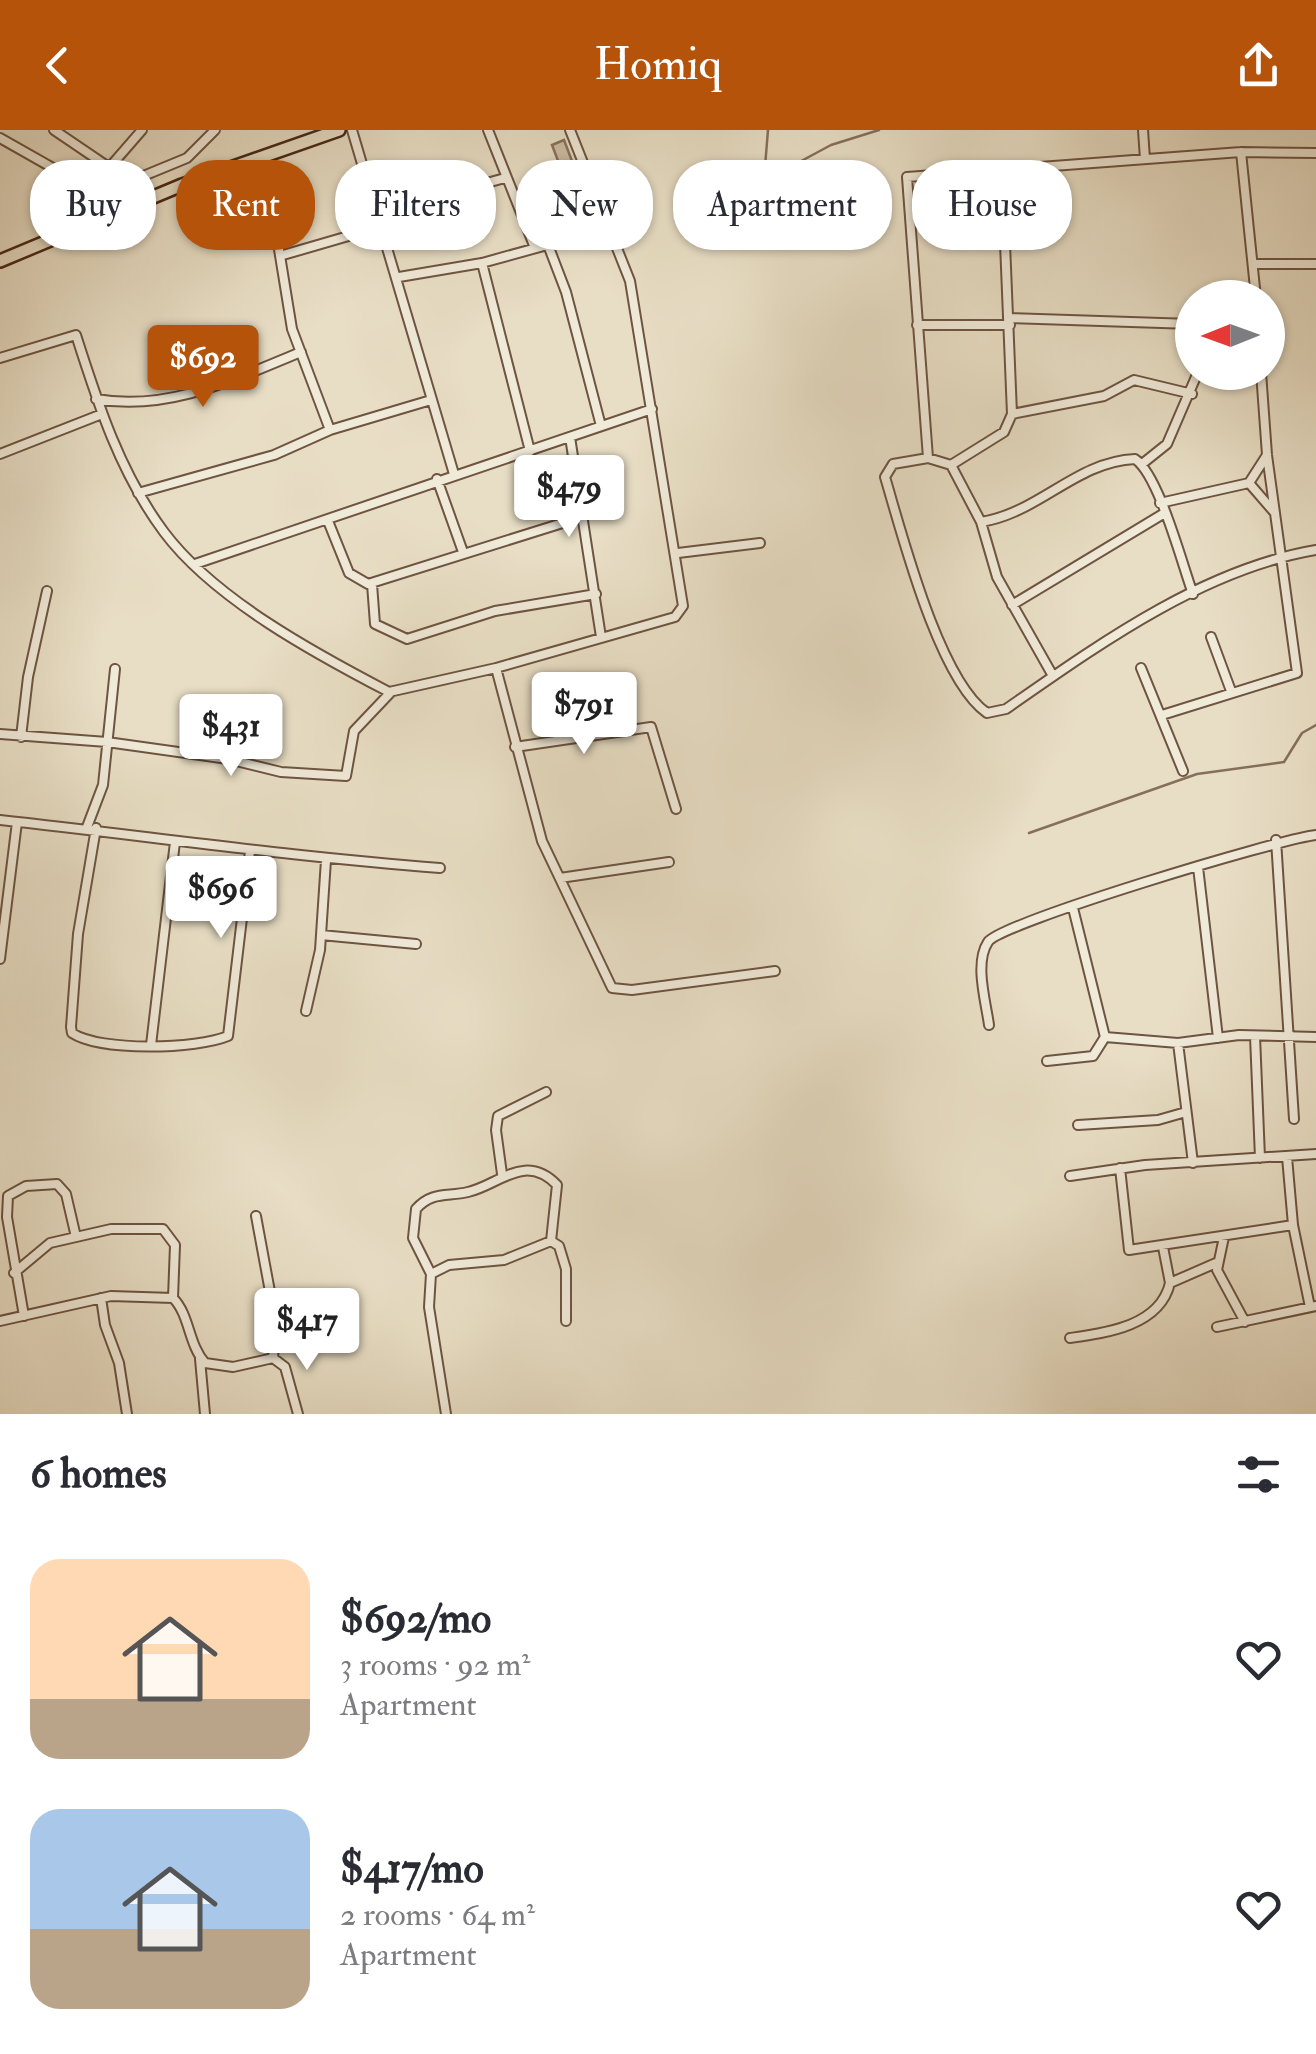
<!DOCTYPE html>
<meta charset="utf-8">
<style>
body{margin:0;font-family:"IM FELL Double Pica",serif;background:#f2f2f3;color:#2b2b33;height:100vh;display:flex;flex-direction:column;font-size:38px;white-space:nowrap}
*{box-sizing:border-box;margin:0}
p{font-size:32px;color:#7c7c81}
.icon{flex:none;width:55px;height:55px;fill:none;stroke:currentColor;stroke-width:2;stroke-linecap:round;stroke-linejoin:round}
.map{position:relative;height:1284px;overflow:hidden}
.details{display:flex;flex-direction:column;background:#fff;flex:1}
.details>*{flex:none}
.top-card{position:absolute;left:30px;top:30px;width:1258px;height:90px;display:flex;gap:20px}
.needle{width:65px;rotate:269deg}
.fabs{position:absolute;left:1175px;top:150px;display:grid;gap:20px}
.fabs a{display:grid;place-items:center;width:110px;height:110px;border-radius:50%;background:#fff;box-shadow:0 2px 8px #0004;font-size:50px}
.price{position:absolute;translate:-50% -85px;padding:0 22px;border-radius:10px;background:#fff;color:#222;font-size:32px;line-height:65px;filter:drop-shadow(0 2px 5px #0008)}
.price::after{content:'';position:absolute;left:50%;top:60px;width:30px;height:22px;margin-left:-15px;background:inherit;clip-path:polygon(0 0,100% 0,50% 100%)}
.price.selected{background:#b45309;color:#fff}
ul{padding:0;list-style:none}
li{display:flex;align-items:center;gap:30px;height:250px;padding:0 30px}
li span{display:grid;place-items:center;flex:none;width:280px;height:200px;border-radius:30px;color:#555}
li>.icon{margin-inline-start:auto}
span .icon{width:120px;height:120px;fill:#fffc;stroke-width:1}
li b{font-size:42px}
h2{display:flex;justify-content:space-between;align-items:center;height:120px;padding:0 30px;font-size:42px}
.chip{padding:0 35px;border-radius:40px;background:#fff;box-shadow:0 2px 8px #0004;font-size:35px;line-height:90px}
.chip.selected{background:#b45309;color:#fff}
header{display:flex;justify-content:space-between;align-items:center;height:130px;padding:0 30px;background:#b45309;color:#fff;font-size:45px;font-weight:600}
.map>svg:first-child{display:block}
.garden{fill:#ccbfa7;stroke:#89725e;stroke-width:2.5}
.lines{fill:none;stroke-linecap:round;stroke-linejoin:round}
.stream{stroke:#866f5b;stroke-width:2.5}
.minor-casing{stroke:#6e5441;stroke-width:12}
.primary-casing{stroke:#462615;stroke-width:16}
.minor{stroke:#f0ead9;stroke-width:8}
.primary{stroke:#e8dec5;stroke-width:11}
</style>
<header><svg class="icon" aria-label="back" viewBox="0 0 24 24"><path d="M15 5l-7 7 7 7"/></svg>Homiq<svg class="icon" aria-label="share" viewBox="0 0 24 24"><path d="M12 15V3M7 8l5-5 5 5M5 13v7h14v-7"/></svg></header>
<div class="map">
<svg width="1316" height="1284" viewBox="0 0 1316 1284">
<rect width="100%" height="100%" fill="#e8dec5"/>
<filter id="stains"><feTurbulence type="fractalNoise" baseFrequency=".002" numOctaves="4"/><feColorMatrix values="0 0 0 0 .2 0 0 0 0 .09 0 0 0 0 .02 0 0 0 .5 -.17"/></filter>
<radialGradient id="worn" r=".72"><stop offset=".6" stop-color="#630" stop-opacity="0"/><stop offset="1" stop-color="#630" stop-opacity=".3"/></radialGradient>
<!-- garden -->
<path class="garden" d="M564,10L585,65L573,70L552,15Z"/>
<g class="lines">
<!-- stream -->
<path class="stream" d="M764,49L768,0
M764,51L831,15L879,0
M1029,703L1197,644L1284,632L1302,603L1316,595"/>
<!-- minor casing -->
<g class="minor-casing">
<path id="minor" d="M54,0L110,38
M352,0L454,344
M488,0L535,118
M1143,0L1145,29
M0,8L90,59
M1241,22L1256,168
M119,56L187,28L215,0
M380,82L505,48
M275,95L292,199L330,300
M59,107L62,92L142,0
M548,115L566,162L601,296
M283,125L383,96
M482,133L530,321
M1255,134H1316
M399,147L482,133L587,104L600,81
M1010,188L1192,194
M917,195H1010
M0,228L76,205C98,274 120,343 164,402C214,469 316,524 389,562L496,538L675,487L683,476L630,151L570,0
M96,269C168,282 235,249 301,222
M1012,284L1104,266L1134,250L1192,264
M570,307L601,507
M0,324L102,284
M928,328L907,47L1241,22L1316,23
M1142,334L1167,314L1198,242
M951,335L1004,302L1012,284L1002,40
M437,349L463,422
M1249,353L1275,383
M138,363L274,325L330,300L431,270
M1160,373L1249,353L1267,325
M328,391L349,443L368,454L585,386
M981,392C1041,382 1075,332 1135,329C1159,345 1182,434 1193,464
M678,423L760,413
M195,434L652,279
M372,454L375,494L407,509L495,481L596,464
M1012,475L1163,384
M1211,507L1231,561
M496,538L542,711L612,858L632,860L775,841
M1141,538L1183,641
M1053,546L997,447L981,392L951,335L928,328L893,334L885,347C902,404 939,550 987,583L1006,579C1098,515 1203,439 1316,420
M1162,585L1297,543L1267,325L1261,242
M0,604L107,612L228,629L281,642L346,646L354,601L391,562
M21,607L28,547L47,461
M515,617L651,597L676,679
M0,690C147,706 293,727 440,738
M87,697L103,655L115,539
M96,698L78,804L71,897L72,903C101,922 197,919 228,906L250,721
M1276,710L1294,989
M1198,737L1218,908
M560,748L669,732
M321,805L416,814
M0,829L17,692
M306,881L320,820L326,730
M989,895C986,872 974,833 988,812C1000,793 1279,709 1316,705
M1255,906L1260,1028
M1105,907L1178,913L1239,905L1316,907
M1178,913L1193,1033
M151,915L175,712
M1047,931L1093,926L1105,907L1073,778
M1078,995L1158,990L1186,982
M1287,1027L1293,1095L1310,1177
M1120,1038L1129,1120L1293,1095
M502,1044L496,1000L498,986L546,962
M1070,1046L1145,1035L1316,1024
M1224,1107L1217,1140L1245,1192
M551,1111L559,1116L566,1139V1191
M14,1143L50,1113L111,1099H163L175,1115L173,1168
M431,1144L413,1108L416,1079C432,1061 447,1067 468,1062C499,1055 525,1022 557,1055L551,1111
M1170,1153L1216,1133
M101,1168L105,1195L119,1233L127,1284
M24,1186L7,1087L8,1066L26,1056L57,1054L66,1064L76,1107
M0,1191L111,1166L173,1168C190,1185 188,1214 205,1233L233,1237L273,1228L276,1194L256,1086
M1217,1197L1316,1176
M1070,1208C1106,1203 1160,1196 1170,1153L1163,1117
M273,1228L285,1237L298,1284
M200,1229L205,1284
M446,1284L429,1177L431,1144L449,1135L504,1130L551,1111"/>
</g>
<!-- primary casing -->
<g class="primary-casing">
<path id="primary" d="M0,131L182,55L339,0"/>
</g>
<!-- minor -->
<use href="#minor" class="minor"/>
<!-- primary -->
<use href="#primary" class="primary"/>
</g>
<rect width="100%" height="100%" filter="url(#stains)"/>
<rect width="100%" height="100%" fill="url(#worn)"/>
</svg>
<div class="fabs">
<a><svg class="needle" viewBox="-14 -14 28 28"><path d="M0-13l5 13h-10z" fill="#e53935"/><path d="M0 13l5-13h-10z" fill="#7c7c81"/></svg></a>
</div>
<b class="price selected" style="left:203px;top:280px">$692</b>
<b class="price" style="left:569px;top:410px">$479</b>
<b class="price" style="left:584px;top:627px">$791</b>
<b class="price" style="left:231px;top:649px">$431</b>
<b class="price" style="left:221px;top:811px">$696</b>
<b class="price" style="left:307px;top:1243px">$417</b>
<div class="top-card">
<a class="chip">Buy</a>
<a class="chip selected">Rent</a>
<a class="chip">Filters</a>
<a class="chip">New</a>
<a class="chip">Apartment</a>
<a class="chip">House</a>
</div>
</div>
<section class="details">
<h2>6 homes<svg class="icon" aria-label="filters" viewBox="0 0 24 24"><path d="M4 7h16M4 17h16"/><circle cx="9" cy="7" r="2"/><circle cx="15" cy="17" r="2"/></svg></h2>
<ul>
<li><span style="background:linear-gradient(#ffd9b3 70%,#b9a48a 0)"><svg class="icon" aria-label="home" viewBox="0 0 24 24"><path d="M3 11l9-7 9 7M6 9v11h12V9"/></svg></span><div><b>$692/mo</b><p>3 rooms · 92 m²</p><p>Apartment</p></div><svg class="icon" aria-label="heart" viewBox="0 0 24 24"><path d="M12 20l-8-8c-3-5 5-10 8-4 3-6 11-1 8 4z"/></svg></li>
<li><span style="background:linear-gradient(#a9c7e8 60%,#b9a48a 0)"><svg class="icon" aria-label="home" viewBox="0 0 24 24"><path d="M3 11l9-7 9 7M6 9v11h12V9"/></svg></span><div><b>$417/mo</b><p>2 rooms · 64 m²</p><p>Apartment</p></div><svg class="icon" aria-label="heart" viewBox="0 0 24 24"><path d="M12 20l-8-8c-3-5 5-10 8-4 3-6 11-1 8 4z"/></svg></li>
</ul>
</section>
